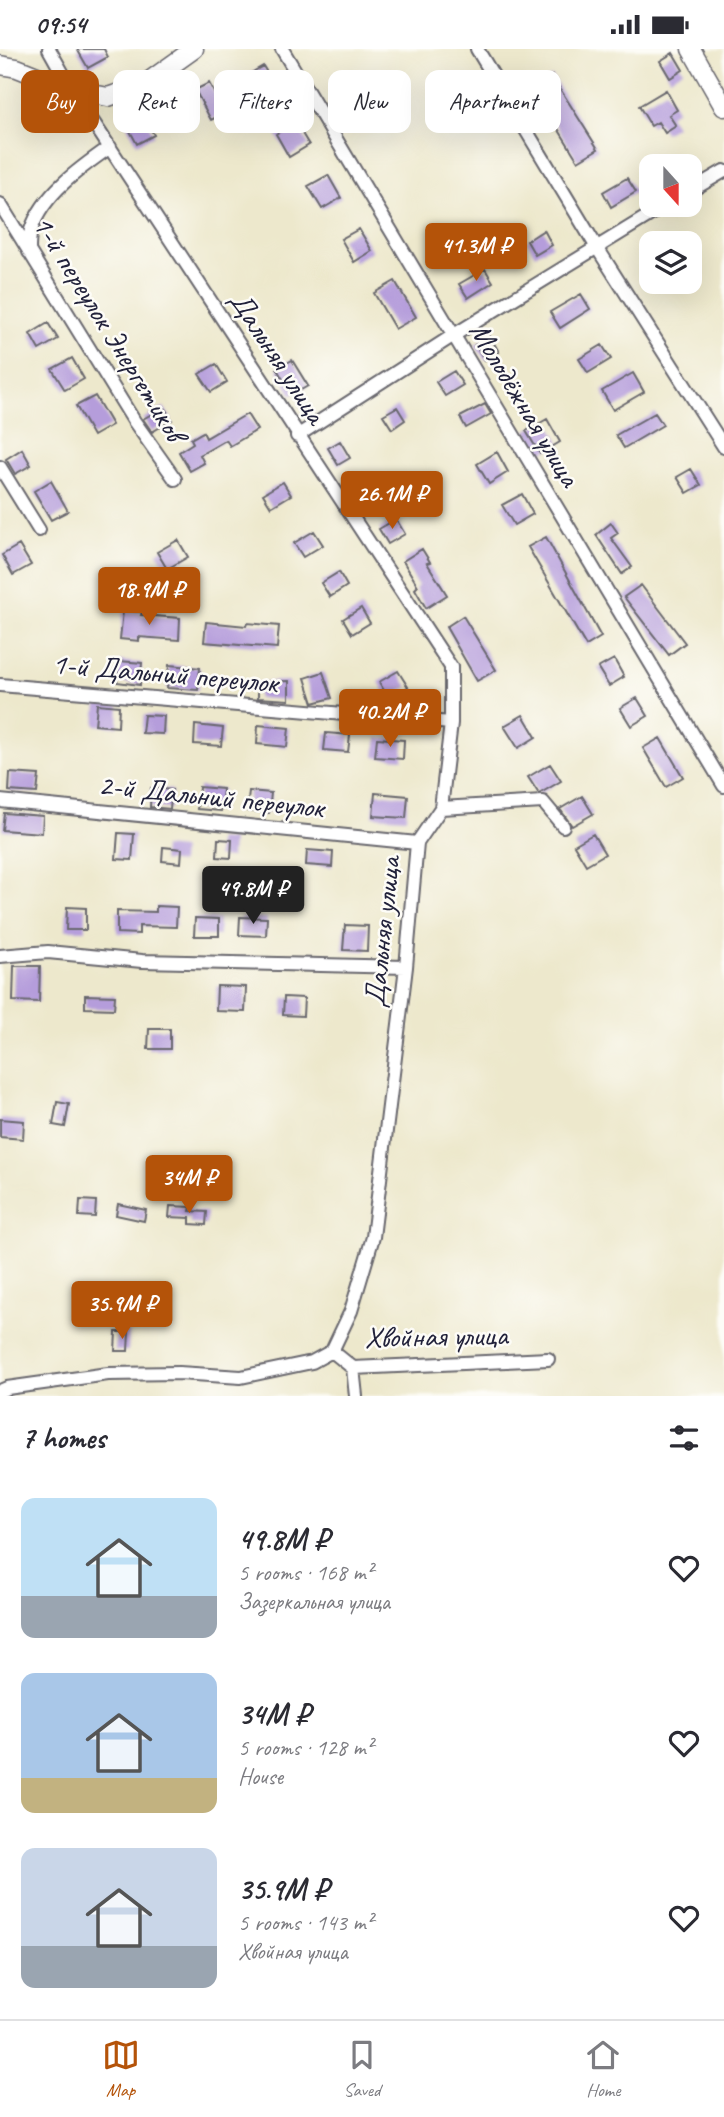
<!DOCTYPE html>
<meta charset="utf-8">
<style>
body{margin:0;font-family:Caveat,sans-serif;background:#f7f7f7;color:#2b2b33;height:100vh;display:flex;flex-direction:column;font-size:26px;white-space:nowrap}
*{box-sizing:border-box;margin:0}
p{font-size:23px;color:#7c7c81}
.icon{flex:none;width:38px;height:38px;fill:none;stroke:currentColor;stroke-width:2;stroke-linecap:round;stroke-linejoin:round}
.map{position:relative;height:1347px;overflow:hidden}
.details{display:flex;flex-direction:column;background:#fff;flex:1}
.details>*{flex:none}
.hud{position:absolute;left:21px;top:21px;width:682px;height:63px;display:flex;gap:14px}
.needle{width:46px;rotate:159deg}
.controls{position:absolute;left:639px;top:105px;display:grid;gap:14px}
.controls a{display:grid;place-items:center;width:63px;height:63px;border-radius:14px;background:#fff;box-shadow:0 7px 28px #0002;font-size:35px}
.price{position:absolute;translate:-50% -60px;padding:0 16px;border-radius:7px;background:#b45309;color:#fff;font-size:23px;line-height:46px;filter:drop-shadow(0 2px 4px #0008)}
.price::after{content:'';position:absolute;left:50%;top:42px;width:21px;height:16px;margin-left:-10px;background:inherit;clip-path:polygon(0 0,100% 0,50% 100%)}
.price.on{background:#222;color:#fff}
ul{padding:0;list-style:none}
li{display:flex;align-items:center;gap:21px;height:175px;padding:0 21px}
li span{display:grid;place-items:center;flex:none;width:196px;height:140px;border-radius:14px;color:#555}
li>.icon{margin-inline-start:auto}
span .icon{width:84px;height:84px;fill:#fffc;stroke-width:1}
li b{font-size:30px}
h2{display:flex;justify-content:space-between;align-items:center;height:84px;padding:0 21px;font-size:30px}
.pill{padding:0 24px;border-radius:14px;background:#fff;box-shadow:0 7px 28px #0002;font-size:24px;line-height:63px}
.pill.on{background:#b45309;color:#fff}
.status{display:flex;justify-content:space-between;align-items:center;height:49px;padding:0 35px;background:#fff;direction:ltr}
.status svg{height:19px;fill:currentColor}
.menu{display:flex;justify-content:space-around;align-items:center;height:98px;border-top:2px solid #e1e1e2;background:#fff;font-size:19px;color:#7c7c81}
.menu a{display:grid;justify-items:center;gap:4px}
.menu .on{color:#b45309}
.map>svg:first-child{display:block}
.building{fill:#b59ddb}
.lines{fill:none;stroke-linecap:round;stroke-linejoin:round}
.street-casing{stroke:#69676e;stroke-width:16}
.secondary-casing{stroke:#69676e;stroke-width:21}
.street{stroke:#fff;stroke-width:12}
.secondary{stroke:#fff;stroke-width:18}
.labels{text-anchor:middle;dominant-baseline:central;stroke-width:5;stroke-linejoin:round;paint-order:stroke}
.street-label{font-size:30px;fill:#22223b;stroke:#fdfcf7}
</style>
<div class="status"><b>09:54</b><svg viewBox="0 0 49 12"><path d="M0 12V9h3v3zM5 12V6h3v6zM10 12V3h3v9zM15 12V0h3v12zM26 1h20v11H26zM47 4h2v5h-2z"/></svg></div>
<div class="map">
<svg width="724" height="1347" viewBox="0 0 724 1347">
<rect width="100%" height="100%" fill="#fdfcf7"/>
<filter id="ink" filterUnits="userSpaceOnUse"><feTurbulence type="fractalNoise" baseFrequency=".0143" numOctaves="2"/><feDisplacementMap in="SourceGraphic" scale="14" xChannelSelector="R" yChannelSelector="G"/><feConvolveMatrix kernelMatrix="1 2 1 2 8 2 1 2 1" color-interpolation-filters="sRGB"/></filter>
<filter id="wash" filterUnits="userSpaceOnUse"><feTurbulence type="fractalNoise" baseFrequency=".00686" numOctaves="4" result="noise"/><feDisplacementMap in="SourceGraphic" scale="28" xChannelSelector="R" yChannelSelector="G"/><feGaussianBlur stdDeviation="1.57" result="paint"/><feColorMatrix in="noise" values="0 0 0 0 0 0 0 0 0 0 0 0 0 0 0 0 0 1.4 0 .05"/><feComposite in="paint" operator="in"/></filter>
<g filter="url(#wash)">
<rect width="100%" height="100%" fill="#ede8cc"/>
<g id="blocks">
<!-- building -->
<path class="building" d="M77,0H104L108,8L88,19Z
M673,4L683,21L670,29L660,12Z
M263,17L274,35L257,45L246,27Z
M552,27L598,100L578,112L533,39Z
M209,34L225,64L211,71L195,41Z
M666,41L677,61L669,66L676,77L665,84L658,73L651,77L639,57Z
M140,61L154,86L137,95L124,71Z
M295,73L309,96L289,108L276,85Z
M328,126L341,149L322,160L308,137Z
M627,129L636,143L611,158L603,143Z
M359,180L372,202L354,213L341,190Z
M544,181L552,196L535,206L527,192Z
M485,220L493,233L468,249L459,235Z
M395,232L416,268L395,280L374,244Z
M581,245L590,260L560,279L550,263Z
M48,274L58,290L39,301L30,285Z
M490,287L499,303L485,311L475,296Z
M602,296L611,310L588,324L579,310Z
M72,309L84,330L65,341L52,320Z
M292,311L308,337L292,346L277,320Z
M216,315L227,333L211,343L199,325Z
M454,322L463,336L445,347L436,333Z
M633,324L644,343L613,361L602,342Z
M95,347L112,376L93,387L76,357Z
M485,355L491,365L466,379L460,368Z
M164,358L172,371L152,383L143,370Z
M397,358L405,371L392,380L383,366Z
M655,364L663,376L624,399L616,386Z
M247,365L257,381L230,397L226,391L200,406L204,414L190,422L179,403L193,394L191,390L203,383L206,389Z
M547,370L560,393L540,405L526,382Z
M340,392L350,409L338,416L328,399Z
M22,400L31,416L15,425L6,410Z
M497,403L508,423L489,435L477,415Z
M691,420L701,436L687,444L677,428Z
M51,432L68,462L51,471L34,442Z
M283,433L291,446L271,458L263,445Z
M522,445L533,465L514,476L502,456Z
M396,470L405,485L388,495L379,480Z
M611,474L618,484L611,489L632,518L622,525L596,486Z
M314,482L323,496L303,508L294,494Z
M546,488L601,588L586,597L528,498Z
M178,491L188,508L167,520L157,503Z
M19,496L31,516L13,526L2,506Z
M422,500L430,513L427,514L447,546L426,559L415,540L418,537L403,512Z
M339,523L347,537L330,548L321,534Z
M641,536L685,594L669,606L624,548Z
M361,559L370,574L352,585L343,570Z
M123,562L142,563L141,566L180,569L179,591L139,588V592L120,590Z
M463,567L496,621L477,632L446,578Z
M206,573L246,577L247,574L279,577L277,599L204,593Z
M614,610L624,628L609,637L598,619Z
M119,612L142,614L140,636L117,633Z
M169,616L200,619L198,641L167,639Z
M398,622L408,638L389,650L379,633Z
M323,623L332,649L313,654L305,629Z
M289,632V651L258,649V633Z
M637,649L648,667L631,677L620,659Z
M97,655L119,657L118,678L95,676Z
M144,666L164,667L163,685L142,684Z
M523,666L536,688L518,699L504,677Z
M195,676L223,679L221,697L194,695Z
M258,676L289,679L287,698L257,695Z
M326,684L350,686L348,703L324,701Z
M377,689L404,691L403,710L375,708Z
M660,689L683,728L666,738L643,699Z
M550,715L561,732L539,745L528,728Z
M10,724L39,726L37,744L9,742Z
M199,738L223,740L221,762L197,760Z
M151,739L172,741L170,760L150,758Z
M249,742L271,744L269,764L247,762Z
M375,744L408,747L406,769L373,767Z
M582,747L593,765L572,777L560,760Z
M4,764L43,767L42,784L2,781Z
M118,784L134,785L132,811L116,810Z
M593,785L605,805L586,816L574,796Z
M218,790L232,791L231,809L217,808Z
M163,798L182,800L181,814L162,812Z
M307,801L333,803L332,818L306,816Z
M156,857L177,858L176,878L139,877V885L117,884V862L156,863Z
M67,858L86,859V881H66Z
M240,868L267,869L266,887L239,886Z
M195,869L219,870V887H194Z
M345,876L368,877L367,902L343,901Z
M14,917H40L39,953L13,952Z
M217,937L246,938L245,963L216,962Z
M85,946L115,947L114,960L85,959Z
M284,948L304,949L303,967L283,966Z
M149,980H170V1000H148Z
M57,1053L69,1055L65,1078L53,1076Z
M0,1070L24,1072L23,1090L0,1088Z
M80,1151L96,1152L95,1168L79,1167Z
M118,1155L146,1161L144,1172L116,1166Z
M170,1157L191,1158L190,1162L207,1163L206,1176L190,1175V1167V1169L169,1168Z
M116,1283H129L128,1302H115Z"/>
</g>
</g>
<g filter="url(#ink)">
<use href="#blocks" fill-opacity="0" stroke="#69676e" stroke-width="2"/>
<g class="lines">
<!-- street casing -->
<g class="street-casing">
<path id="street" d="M49,0L72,41L451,618V674L441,759L417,794L406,918L373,1188L351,1262L332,1302
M282,0L724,737
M477,0L596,197L724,398
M690,142L724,122
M0,155L134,372L175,430
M29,203C29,196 29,188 31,181C43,145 80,119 110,98
M297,387L454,286L666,156
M0,418L39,481
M0,636L451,674
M0,752L417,794
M441,759L543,753L563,777
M0,907L48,903L142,912L406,918
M353,1319L356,1347
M0,1342L7,1339L108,1325L179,1324L241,1328L312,1313L332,1302L353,1319L548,1310"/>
</g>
<!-- secondary casing -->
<g class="secondary-casing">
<path id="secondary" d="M691,0L724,58
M0,16L17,19L72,41L108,48L145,35L194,0"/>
</g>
<!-- street -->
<use href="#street" class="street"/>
<!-- secondary -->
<use href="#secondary" class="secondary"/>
</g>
</g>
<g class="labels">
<!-- street labels -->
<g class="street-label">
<text transform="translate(109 279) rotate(58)">1-й переулок Энергетиков</text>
<text transform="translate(278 308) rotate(57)">Дальняя улица</text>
<text transform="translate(525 355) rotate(59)">Молодёжная улица</text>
<text transform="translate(165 624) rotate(5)">1-й Дальний переулок</text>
<text transform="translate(211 747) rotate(6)">2-й Дальний переулок</text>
<text transform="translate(382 883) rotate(-84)">Дальняя улица</text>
<text transform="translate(436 1287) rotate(-1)">Хвойная улица</text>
</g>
</g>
</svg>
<div class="controls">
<a><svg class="needle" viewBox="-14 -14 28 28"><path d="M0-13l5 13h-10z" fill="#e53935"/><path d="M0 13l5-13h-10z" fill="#7c7c81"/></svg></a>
<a><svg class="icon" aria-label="layers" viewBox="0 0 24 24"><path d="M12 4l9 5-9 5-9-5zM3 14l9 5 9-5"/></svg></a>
</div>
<b class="price" style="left:476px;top:234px">41.3M ₽</b>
<b class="price" style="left:392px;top:482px">26.1M ₽</b>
<b class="price" style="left:149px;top:578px">18.9M ₽</b>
<b class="price" style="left:390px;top:700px">40.2M ₽</b>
<b class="price on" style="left:253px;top:877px">49.8M ₽</b>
<b class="price" style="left:189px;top:1166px">34M ₽</b>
<b class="price" style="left:122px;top:1292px">35.9M ₽</b>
<div class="hud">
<a class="pill on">Buy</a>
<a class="pill">Rent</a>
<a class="pill">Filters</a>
<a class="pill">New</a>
<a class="pill">Apartment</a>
</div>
</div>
<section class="details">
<h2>7 homes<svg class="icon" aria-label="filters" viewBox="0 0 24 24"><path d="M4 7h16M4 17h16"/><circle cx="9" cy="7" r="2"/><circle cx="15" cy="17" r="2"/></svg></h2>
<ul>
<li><span style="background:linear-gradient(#bfe0f5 70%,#9aa5b1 0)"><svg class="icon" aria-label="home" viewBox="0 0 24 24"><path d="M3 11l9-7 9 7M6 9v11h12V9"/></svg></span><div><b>49.8M ₽</b><p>5 rooms · 168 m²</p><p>Зазеркальная улица</p></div><svg class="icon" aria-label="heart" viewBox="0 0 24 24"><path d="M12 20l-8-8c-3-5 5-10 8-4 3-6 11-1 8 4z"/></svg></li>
<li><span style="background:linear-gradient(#a9c7e8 75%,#c2b280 0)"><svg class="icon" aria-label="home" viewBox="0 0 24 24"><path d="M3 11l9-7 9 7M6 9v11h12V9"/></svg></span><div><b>34M ₽</b><p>5 rooms · 128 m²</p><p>House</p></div><svg class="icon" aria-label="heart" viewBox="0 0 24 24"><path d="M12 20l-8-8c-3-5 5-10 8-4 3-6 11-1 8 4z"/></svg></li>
<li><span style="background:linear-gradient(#c9d6e8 70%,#9aa5b1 0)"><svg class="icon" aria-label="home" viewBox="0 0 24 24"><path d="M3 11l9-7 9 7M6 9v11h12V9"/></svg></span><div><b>35.9M ₽</b><p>5 rooms · 143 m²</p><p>Хвойная улица</p></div><svg class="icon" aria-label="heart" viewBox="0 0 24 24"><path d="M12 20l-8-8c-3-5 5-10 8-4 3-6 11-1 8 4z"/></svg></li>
</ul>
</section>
<nav class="menu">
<a class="on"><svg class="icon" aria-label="map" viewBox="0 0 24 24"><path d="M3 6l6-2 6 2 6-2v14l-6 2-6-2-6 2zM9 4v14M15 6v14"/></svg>Map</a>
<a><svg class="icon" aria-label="saved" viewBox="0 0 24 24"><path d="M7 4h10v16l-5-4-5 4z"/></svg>Saved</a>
<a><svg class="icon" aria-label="home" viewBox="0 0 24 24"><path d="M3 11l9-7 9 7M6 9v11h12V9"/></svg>Home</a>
</nav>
